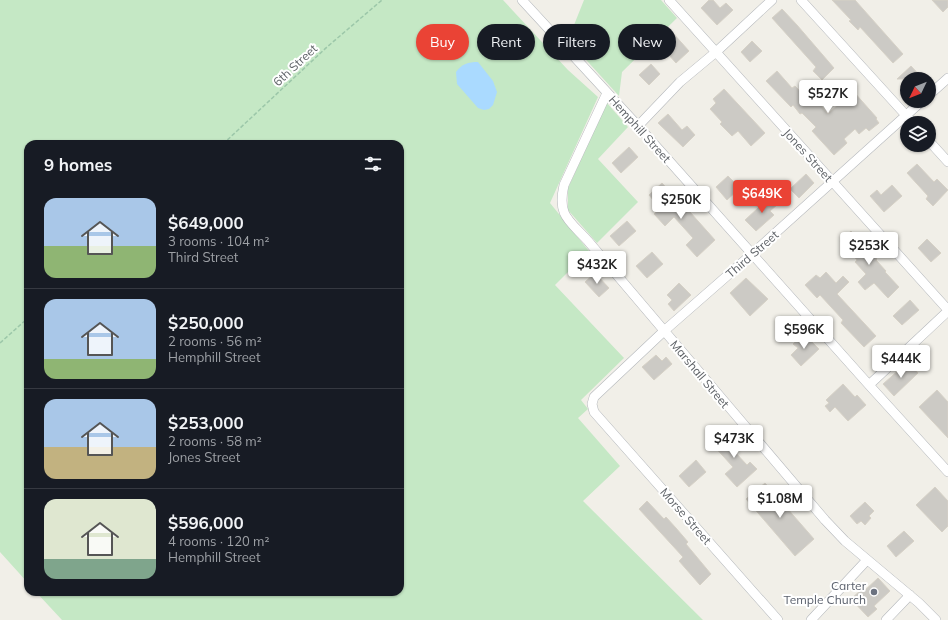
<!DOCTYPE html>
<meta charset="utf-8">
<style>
body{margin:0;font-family:Mulish,sans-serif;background:#242831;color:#f1f3f6;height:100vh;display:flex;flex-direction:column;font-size:15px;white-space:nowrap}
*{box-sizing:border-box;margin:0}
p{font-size:13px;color:#9ea1a6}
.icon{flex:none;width:22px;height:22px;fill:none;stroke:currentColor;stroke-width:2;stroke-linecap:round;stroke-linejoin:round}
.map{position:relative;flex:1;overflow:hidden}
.side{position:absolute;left:24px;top:140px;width:380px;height:456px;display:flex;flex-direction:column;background:#171b24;border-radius:12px;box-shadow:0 1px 3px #0004}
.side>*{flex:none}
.guide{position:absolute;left:416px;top:24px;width:380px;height:36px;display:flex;gap:8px}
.needle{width:26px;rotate:227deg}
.fabs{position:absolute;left:900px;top:72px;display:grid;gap:8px}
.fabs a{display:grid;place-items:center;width:36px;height:36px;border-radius:50%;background:#171b24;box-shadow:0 1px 3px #0004;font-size:20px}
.price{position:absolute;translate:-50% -34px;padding:0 9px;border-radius:4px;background:#fff;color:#222;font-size:13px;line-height:26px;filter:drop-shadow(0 1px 2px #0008)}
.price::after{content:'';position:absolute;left:50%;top:24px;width:12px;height:9px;margin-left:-6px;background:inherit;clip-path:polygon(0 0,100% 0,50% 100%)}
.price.current{background:#ea4335;color:#fff}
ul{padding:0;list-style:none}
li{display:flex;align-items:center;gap:12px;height:100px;padding:0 20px}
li+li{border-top:1px solid #363941}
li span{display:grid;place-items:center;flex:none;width:112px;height:80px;border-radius:12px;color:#555}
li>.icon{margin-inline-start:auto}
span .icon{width:48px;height:48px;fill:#fffc;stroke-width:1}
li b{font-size:17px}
h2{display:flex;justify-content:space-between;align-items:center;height:48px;padding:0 20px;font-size:17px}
.chip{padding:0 14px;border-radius:18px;background:#171b24;box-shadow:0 1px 3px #0004;font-size:14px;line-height:36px}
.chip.current{background:#ea4335;color:#fff}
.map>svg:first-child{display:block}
.green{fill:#c5e8c5}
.water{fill:#aadaff}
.building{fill:#cccac5;stroke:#d6d1c6}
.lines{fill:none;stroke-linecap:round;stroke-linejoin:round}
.minor-casing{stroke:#b5b8bc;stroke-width:10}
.path{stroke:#9cc7a9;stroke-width:1.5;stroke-dasharray:4 2;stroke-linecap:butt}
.minor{stroke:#fff;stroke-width:9}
.worship-dot{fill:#6b7280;stroke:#fff;stroke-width:1.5}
.labels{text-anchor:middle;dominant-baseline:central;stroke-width:4;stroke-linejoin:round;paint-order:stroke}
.street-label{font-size:12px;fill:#5f6368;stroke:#fff}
.worship-label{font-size:12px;fill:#5b616d;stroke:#fff;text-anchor:end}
</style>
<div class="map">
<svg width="948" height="620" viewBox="0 0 948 620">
<rect width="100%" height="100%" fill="#f1efe8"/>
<!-- green -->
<path class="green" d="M0,0H503L568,70L598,97L550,203L589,251L555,285L624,358L581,400L588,409L578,418L620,466L583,501L703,620H62L36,592H400V144H28V583L0,552Z
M584,0H661L677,18L622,72L619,96L568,40Z
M607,103L628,127L598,159L638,202L597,243L568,210V188Z"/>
<!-- water -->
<path class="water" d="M478,62L493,81L497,92L493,105L489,109L484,110L478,108L457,84L456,72C462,64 468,62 478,62Z"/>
<!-- building -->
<path class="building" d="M709,0H713L720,8L726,3L733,10L717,25L701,8Z
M832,0H855L903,54L893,63L860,27L858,30L849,21L851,20Z
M932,0H948V7L943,12Z
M782,9L797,25L834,68L822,80L813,71L816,67L772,18Z
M672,32L689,51L676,63L659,44Z
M752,41L762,51L750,62L741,52Z
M651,64L660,74L649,85L639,75Z
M911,66L923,79H897Z
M777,71L792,88L795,86L807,99L811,95L828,114L853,91L877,118L876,119L879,123L869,131L866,128L859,134L855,129L844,139L847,143L834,155L812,131L816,127L802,113L800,114L793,105L791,107L766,81Z
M724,89L765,133L751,146L738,131L732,136L720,124L722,122L710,109L716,103L713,99Z
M668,114L682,130L687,126L695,135L683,147L658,123Z
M629,147L638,157L621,173L612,163Z
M917,164L934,182L937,179L948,190L933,206L926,199L928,196L907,173Z
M806,174L814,183L799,198L790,189Z
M728,176L740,188L727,200L716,187Z
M662,183L671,193L667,197L677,207L681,202L715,240L697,257L686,245L693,238L674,217L665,226L654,214L660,208L649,195Z
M892,185L902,196L884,212L870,196L877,190L881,195Z
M771,196L778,204L770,211L774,215L756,231L745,220Z
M627,221L636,231L619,246L610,236Z
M851,231L877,259L876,260L886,271L885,272L899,287L888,298L874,283L865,290L858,282L866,274L855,262L857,260L840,241Z
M927,239L941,253L931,262L918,248Z
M652,252L663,264L647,278L636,266Z
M826,272L836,283L843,276L849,282L837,294L876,336L864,347L841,323L843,320L820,295L817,298L805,285L816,275L820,278Z
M595,273L609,288L599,297L585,282Z
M746,278L768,299L750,316L730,293Z
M679,283L691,295L674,311L668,304L672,300L667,295Z
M910,300L919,310L902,325L893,316Z
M804,334L819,349L801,366L791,355L798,348L793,344Z
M656,355L662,361L666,357L672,364L654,380L642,367Z
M908,362L918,373L894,396L883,384Z
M843,384L855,397L857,395L866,405L848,421L835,407L830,412L825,406L829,403L826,400Z
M937,390L948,402V438L919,407Z
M730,431L741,444L733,450L747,465L750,462L757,469L737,487L725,474L733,467L713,445Z
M696,460L706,472L689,487L679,476Z
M765,483L814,539L795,556L746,499Z
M935,487L948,501V526L942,532L916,505Z
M647,501L664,519L666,517L676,528L688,542L686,544L711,574L700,585L679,561L683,557L639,509Z
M865,502L874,511L869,516L871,518L865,525L861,521L857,524L850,516Z
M904,531L914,541L896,557L887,546Z
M878,578L890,591L874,606L877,609L868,617L851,599L861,590L863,592Z"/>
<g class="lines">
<!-- minor casing -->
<g class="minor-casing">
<path id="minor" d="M522,0L638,126L869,385L948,472
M669,0L948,310
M801,0L913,123
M607,93L564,185C557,216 569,220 588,241L825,520L845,541L919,603L936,620
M929,95L948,78
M638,126L680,82L716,52L772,0
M929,141L948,162
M869,385L948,311
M778,620L594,412L592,404L594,397L664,331L752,254L922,101
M811,620L867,560
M886,620L910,595"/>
</g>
<!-- path -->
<path class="path" d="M223,144L327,47L382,0
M0,343L28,318"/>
<!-- minor -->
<use href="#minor" class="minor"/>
</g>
<!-- markers -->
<circle class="worship-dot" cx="874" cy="592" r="4"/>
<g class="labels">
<!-- street labels -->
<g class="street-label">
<text transform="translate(295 65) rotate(-43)">6th Street</text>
<text transform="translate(640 129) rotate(48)">Hemphill Street</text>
<text transform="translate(808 155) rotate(48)">Jones Street</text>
<text transform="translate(752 254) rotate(-41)">Third Street</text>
<text transform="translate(700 374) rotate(50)">Marshall Street</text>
<text transform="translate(686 516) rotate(49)">Morse Street</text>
</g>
<!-- worship labels -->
<g class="worship-label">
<text x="866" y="585">Carter<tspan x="866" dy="14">Temple Church</tspan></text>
</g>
</g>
</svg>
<div class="fabs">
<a><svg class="needle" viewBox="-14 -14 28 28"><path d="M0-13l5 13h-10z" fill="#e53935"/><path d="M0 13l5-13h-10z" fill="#9ea1a6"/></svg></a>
<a><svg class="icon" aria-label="layers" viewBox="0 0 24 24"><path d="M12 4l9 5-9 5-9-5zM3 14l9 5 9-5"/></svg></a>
</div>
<b class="price" style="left:828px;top:114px">$527K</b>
<b class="price current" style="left:762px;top:214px">$649K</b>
<b class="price" style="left:681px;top:220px">$250K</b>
<b class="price" style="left:869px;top:266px">$253K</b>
<b class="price" style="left:597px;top:285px">$432K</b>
<b class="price" style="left:804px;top:350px">$596K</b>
<b class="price" style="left:901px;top:379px">$444K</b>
<b class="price" style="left:734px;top:459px">$473K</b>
<b class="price" style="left:780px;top:519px">$1.08M</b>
<div class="guide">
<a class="chip current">Buy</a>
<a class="chip">Rent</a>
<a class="chip">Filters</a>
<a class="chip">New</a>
</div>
<section class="side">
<h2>9 homes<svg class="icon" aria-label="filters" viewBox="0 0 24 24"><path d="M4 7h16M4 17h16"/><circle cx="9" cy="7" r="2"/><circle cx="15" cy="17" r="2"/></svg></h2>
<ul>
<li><span style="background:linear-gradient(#a9c7e8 60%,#8fb573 0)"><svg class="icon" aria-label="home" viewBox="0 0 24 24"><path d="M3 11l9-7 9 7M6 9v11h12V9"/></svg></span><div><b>$649,000</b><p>3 rooms · 104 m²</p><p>Third Street</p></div></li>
<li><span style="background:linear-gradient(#a9c7e8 75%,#8fb573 0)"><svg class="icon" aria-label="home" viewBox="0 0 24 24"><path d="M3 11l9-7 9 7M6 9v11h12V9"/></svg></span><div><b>$250,000</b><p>2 rooms · 56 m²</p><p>Hemphill Street</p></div></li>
<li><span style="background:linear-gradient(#a9c7e8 60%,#c2b280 0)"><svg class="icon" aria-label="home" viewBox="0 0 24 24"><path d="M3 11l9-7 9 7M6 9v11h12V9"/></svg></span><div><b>$253,000</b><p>2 rooms · 58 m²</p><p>Jones Street</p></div></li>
<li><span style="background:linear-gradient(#dfe7d0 75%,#7fa58c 0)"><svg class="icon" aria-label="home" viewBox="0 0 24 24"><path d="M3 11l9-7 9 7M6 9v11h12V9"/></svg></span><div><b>$596,000</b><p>4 rooms · 120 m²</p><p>Hemphill Street</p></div></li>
</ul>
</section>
</div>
